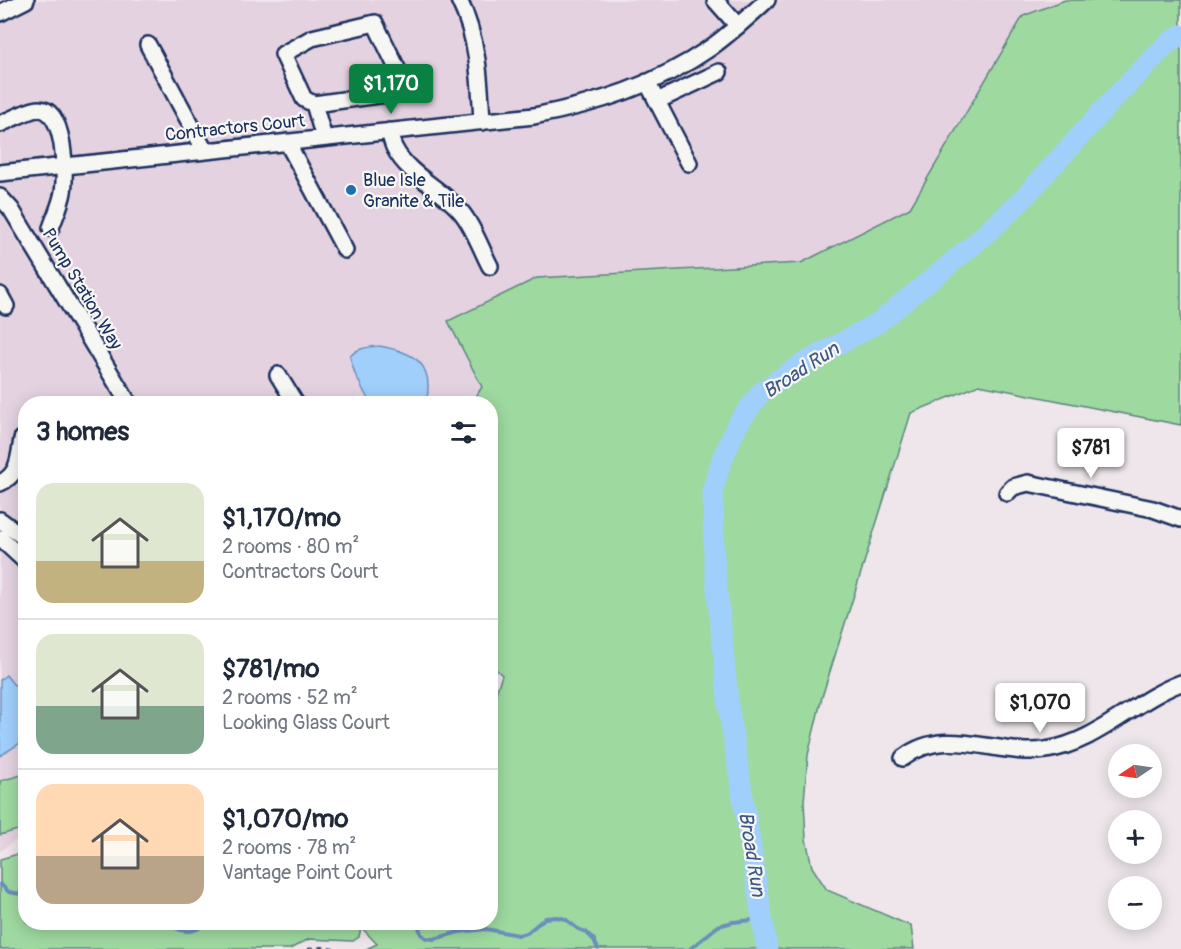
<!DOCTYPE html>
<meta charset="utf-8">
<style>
body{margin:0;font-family:Pangolin,sans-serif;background:#f6f6f7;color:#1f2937;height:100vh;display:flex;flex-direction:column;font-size:22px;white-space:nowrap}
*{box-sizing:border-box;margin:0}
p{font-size:20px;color:#747a83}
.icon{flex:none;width:33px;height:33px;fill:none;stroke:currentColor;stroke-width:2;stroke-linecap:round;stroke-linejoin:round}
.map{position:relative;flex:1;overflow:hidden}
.sheet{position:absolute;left:18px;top:396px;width:480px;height:534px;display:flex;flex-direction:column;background:#fff;border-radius:24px;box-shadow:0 3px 15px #0003}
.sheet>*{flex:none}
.needle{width:39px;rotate:257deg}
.fabs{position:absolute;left:1108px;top:744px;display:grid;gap:12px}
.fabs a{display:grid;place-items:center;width:54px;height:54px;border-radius:50%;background:#fff;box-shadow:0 3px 15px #0003;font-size:30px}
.price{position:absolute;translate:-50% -51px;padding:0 14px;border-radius:6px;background:#fff;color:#222;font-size:20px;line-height:39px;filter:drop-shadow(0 2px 3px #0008)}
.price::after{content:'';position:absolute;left:50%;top:36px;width:18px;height:14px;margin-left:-9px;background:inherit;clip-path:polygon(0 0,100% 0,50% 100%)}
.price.on{background:#0b8043;color:#fff}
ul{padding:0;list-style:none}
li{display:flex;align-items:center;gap:18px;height:150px;padding:0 18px}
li+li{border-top:2px solid #e0e1e3}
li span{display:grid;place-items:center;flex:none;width:168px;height:120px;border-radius:18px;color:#555}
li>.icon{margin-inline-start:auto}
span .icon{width:72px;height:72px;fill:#fffc;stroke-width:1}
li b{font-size:26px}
h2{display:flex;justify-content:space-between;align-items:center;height:72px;padding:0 18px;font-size:26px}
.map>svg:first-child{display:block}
.built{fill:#e4d2e1}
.green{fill:#9ed9a0;stroke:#5c847f;stroke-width:1.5}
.water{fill:#a0cffc;stroke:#6b8fbd;stroke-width:1.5}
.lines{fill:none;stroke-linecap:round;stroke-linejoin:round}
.stream{stroke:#6b8fbd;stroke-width:4}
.river{stroke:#a0cffc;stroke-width:21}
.minor-casing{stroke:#1b2f5e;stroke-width:20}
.path{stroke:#1b2f5e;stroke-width:2;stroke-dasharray:6 4.5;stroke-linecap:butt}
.minor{stroke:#f6f6f2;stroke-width:15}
.poi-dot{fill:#1f6fb2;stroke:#f6f6f2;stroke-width:2}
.labels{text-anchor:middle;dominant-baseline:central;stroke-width:4.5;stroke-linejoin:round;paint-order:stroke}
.street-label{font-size:18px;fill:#1b2f5e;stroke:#f6f6f2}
.poi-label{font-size:18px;fill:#1b2f5e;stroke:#f6f6f2;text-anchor:start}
.water-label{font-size:20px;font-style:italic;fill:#3c5786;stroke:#f6f6f2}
</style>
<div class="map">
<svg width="1181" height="949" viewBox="0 0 1181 949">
<rect width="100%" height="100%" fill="#eee6ea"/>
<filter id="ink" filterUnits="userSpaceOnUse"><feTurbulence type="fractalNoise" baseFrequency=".0167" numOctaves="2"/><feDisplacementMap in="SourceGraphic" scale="12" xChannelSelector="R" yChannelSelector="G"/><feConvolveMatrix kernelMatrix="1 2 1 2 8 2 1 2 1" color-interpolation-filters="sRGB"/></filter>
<g filter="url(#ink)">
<!-- built -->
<path class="built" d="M0,0H1065L1023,16L910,208L801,263L537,278L482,387L472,403L26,404L25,834L0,851Z"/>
<!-- green -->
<path class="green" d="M1065,0H1181V425L979,385L911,413L822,697L808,755L804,801L806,839L812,867L827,890L911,926L914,949H366L377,944L361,927L359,937L353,941L309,939L290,949H0V859L25,852L26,922H490V702L494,699L502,675L490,664V404L472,403L482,387L448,321L537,278L801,263L910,208L1023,16Z
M25,774V828L0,835V781Z"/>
<!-- water -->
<path class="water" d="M379,346C415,352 435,364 426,403H370L355,374L350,357C355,348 369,347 379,346Z
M6,675L13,684L25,691V740L0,756V680Z"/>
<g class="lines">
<!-- stream -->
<path class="stream" d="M0,884L9,892L26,895
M168,922C178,933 196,935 205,922
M269,922L279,925L286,922
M420,922L419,927L421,934L426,938L434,939L459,932L486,929L518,935L527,933L545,918L557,917L565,919L578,929L586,932L594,940L598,949
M690,949L718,926L733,922L762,919"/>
<!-- river -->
<path class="river" d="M767,949L729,710L714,558L713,488L722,460L737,425L761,392L797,367L879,322L973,245L1017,205L1116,96L1167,44L1181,35"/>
<!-- minor casing -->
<g class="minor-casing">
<path id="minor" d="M459,0C478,38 480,80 482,122
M715,0L738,26
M0,13L26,0
M148,45L205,151
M647,82L689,163
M657,101L719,72
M314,104L408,91L375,23L312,38L283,54L304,99L314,104L324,138
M0,124C10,120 30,109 39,109C65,109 66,174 63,192C61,204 55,216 51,228
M389,131C391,137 392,144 395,149C409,176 443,189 462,213C474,228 481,249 490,266
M287,142L345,250
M0,173L534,116C596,104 657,85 710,48C730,34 748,17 767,0
M0,197L11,209L129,404
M0,295L6,306
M278,375L296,404
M0,483C19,475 19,457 22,439
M1007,493L1013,487L1028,483L1153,509L1181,519
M0,520L26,539
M0,538L26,562
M903,758C946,724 997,757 1046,750C1098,742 1133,701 1181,683"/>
</g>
<!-- path -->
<path class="path" d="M308,949L321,947L334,949"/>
<!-- minor -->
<use href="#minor" class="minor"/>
</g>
</g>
<!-- markers -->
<circle class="poi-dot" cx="351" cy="190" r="6"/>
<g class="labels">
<!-- street labels -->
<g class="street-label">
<text transform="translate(235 128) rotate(-6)">Contractors Court</text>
<text transform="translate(82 289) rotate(59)">Pump Station Way</text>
</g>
<!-- poi labels -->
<g class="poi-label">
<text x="363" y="180">Blue Isle<tspan x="363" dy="21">Granite &amp; Tile</tspan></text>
</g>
<!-- water labels -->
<g class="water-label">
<text transform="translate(801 370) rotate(-33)">Broad Run</text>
<text transform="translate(752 854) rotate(81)">Broad Run</text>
</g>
</g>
</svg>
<div class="fabs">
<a><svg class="needle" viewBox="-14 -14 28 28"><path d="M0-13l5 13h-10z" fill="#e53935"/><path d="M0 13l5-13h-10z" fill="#747a83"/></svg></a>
<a>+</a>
<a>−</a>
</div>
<b class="price on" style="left:391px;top:115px">$1,170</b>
<b class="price" style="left:1091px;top:479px">$781</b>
<b class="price" style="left:1040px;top:734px">$1,070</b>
<section class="sheet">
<h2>3 homes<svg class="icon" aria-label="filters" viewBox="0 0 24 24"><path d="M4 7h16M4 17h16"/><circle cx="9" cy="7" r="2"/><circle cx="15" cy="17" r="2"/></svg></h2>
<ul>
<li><span style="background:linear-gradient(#dfe7d0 65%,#c2b280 0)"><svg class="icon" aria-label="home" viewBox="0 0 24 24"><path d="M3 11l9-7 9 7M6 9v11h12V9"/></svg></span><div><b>$1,170/mo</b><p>2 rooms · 80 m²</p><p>Contractors Court</p></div></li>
<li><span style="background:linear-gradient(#dfe7d0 60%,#7fa58c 0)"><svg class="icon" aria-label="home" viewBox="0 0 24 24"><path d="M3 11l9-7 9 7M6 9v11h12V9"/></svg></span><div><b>$781/mo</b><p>2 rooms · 52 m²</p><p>Looking Glass Court</p></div></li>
<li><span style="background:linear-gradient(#ffd9b3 60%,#b9a48a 0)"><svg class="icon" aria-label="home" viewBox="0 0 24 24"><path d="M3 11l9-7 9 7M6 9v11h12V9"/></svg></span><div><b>$1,070/mo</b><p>2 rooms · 78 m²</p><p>Vantage Point Court</p></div></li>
</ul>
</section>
</div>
